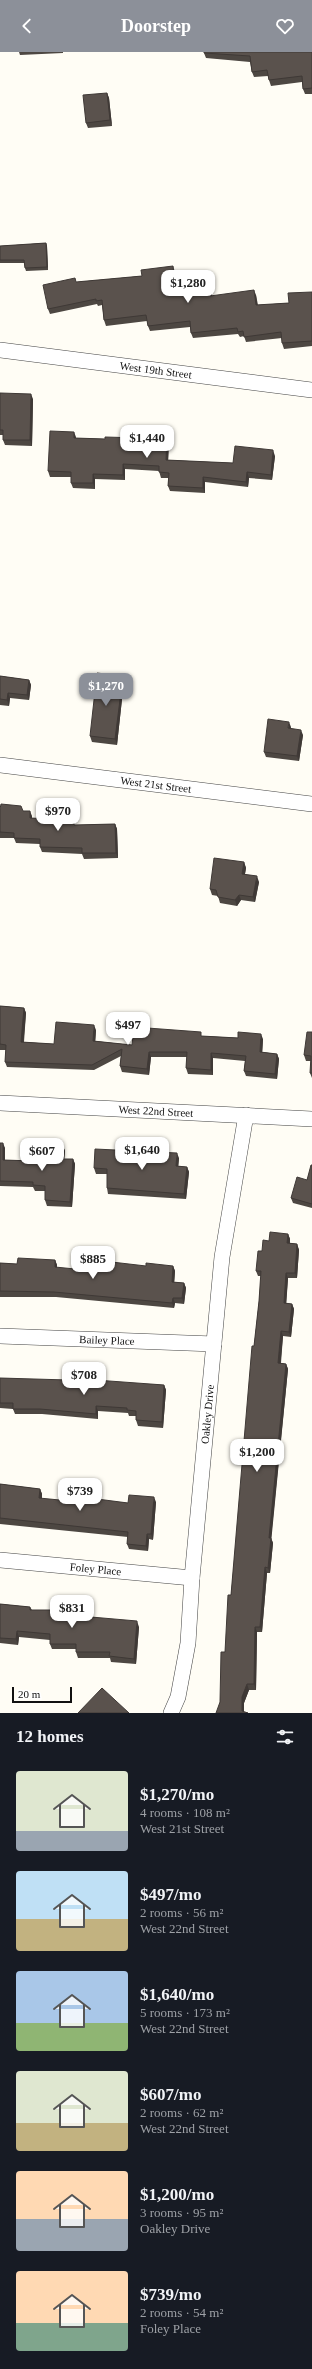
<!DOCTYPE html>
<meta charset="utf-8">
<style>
body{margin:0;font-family:"Times New Roman",serif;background:#242831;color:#f1f3f6;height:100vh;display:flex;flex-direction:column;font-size:15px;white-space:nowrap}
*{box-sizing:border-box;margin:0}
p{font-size:13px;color:#9ea1a6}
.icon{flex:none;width:22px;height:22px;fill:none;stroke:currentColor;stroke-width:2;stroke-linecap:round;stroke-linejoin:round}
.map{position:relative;height:1661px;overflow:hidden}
.drawer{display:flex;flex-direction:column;background:#171b24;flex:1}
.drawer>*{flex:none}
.scale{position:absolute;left:12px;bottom:10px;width:60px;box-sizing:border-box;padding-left:4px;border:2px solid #111;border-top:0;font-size:11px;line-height:14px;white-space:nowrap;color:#111;-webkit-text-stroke:3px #fff;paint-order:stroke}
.price{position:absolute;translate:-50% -34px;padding:0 9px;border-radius:8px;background:#fff;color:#222;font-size:13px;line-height:26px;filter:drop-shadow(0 1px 2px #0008)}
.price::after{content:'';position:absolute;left:50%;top:24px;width:12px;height:9px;margin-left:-6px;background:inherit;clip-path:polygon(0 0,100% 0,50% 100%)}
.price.current{background:#8c9099;color:#fff}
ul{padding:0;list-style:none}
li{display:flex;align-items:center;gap:12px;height:100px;padding:0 16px}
li span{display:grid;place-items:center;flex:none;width:112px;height:80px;border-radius:4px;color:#555}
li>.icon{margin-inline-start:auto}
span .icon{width:48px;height:48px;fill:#fffc;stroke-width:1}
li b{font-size:17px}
h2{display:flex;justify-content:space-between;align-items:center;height:48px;padding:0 16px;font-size:17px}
header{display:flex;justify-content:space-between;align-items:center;height:52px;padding:0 16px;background:#8c9099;color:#fff;font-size:18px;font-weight:700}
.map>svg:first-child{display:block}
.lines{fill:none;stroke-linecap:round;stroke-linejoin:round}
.street-casing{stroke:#444;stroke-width:16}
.street{stroke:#fff;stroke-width:15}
.wall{fill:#4d4742}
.shaded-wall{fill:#3f3936}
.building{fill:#5a524d;stroke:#3f3936}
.labels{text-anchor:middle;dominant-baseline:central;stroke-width:4;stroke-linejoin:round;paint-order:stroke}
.street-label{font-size:11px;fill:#111;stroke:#fff}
</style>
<header><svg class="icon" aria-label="back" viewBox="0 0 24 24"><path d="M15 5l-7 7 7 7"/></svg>Doorstep<svg class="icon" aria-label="heart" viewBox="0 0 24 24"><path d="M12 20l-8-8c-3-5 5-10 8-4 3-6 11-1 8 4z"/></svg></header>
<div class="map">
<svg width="312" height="1661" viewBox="0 0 312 1661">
<rect width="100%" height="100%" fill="#fffdf5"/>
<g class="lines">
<!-- street casing -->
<g class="street-casing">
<g id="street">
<path id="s1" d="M0,298L312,338"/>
<path id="s2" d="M0,713L312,752"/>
<path id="s3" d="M0,1051L312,1067"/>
<path id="s4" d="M0,1284L214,1292"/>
<path id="s5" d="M0,1508L192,1526"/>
<path id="s6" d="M171,1661L178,1645L188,1591L192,1526L222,1205L246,1063"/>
</g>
</g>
<!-- street -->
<use href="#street" class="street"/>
</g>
<!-- wall -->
<path class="wall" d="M19,0H63V1L20,3Z
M312,0V42H305L303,37L302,30L271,34L269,28L268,24L254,25L252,20L250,10L206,6L204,1Z
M107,41L109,46L112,74L88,76L86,71Z
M46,191L47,194L48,218L26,219L25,216L24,211H0V194Z
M175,220L176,224L208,221L210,226L212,244L256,243L258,253L289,251L312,240V294L284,297L282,291V286L246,290L244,284L240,285L238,282L193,286L191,281L190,275L150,279L148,274L147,269L106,274L104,268L102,253L98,254L97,252L50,262L48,257L77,230L142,224Z
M0,341L33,347L32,394L5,393L3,388V383H0Z
M167,382L169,388L168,408L233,411L275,404L272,428L249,426L248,435L205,430V441L170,439L168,434V426H161L159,419L125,417V428L95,427V437L73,436L71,431V425H50L48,419L76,385V386L105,387L140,386Z
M0,624L29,628L31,633L29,648L10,646L9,654L0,653Z
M123,638L117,693L92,690L90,684Z
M291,675V677L303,683L299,709L266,705L264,700Z
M0,757L23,759L32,764V766L76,773L115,772L117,777L118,806L84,807L82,802L42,800L40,795V792L16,791L14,786H0Z
M244,810L246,816L245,822L259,830L255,850L241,848L237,854L220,851L218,844L212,843L210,837Z
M0,954L24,956L26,961L24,990L54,992L96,978L95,989L132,993L203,984L263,987L262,1000L277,1002L279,1007L277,1027L246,1024L244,1019L245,1009L213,1006V1023L188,1022L186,1016L187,1005H151L149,1023L122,1020L120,1014L121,1004L94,1018L7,1015L5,1010L6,998H0Z
M312,980V1026L310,1021L311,1009H306L304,1003Z
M0,1091L5,1096V1108L34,1109L63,1094L65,1099L64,1107H73L75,1112L72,1155L47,1154L45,1148V1139H35L33,1135L0,1134Z
M179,1106L178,1114L187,1115L189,1120L186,1147L108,1142L107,1136V1122H96L94,1116Z
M312,1113V1156L293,1151L291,1146L307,1128Z
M288,1182L290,1187V1191L297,1192L299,1198L297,1226H288L286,1251L292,1252L294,1257L291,1285L283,1284L281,1311L286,1312L288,1317L271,1486L273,1491L270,1521H267L262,1580H257L256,1638H249L244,1651V1660L220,1650L231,1543L254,1294L259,1249L261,1224H258L256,1219L262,1199L269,1189Z
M55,1208L57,1213V1216L85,1218L146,1214H173L175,1219L174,1230L184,1231L186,1236L184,1252L175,1251L174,1256L56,1245H0V1211L17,1212Z
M0,1326L164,1333L166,1338L163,1376L138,1374L136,1368V1364H129L128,1361L98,1359V1367L42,1362H15L13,1357L0,1356Z
M0,1432L40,1437L42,1442V1447L70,1449L100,1448L128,1451L156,1450L153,1488L149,1487L148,1499L129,1497L127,1492L128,1485L0,1472Z
M0,1552L30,1555L32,1558L93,1564V1565L139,1575L136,1612L111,1610L110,1606H78L76,1600V1597H52L50,1592V1588L19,1585L18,1593L0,1591Z"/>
<!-- shaded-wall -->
<path class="shaded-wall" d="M107,41L109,46L112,74L110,68Z
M46,191L47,194L48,218L47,215Z
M173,214L175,220L176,229L174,224Z
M208,221L210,226L212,249L210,244Z
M254,238L256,243L258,259L256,253Z
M31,342L33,347L32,394L30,388Z
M74,380L76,385V391L74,386Z
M167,382L169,388L168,413L166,408Z
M273,398L275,404L272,428L271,423Z
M123,412L125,417V428L123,423Z
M247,420L249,426L248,435L246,430Z
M93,422L95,427V437L93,431Z
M203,425L205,430V441L203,436Z
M29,628L31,633L29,648L27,643Z
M122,632L123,638L117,693L115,687Z
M8,641L10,646L9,654L7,648Z
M289,670L291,675L290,682L288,676Z
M301,678L303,683L299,709L297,704Z
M30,759L32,764V771L30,766Z
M115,772L117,777L118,806L116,801Z
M244,810L246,816L244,827L242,822Z
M257,824L259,830L255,850L253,845Z
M239,843L241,848L237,854L235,848Z
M24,956L26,961L23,995L21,990Z
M94,973L96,978L95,995L93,989Z
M261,982L263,987L262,1006L260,1000Z
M149,1000L151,1005L149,1023L147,1017Z
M211,1001L213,1006V1023L211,1018Z
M277,1002L279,1007L277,1027L275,1022Z
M3,1091L5,1096V1114L3,1108Z
M63,1094L65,1099L64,1112L62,1107Z
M177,1101L179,1106L178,1119L176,1114Z
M73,1107L75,1112L72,1155L70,1150Z
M187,1115L189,1120L186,1147L184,1142Z
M288,1182L290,1187L289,1197L287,1191Z
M297,1192L299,1198L297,1226L295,1221Z
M55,1208L57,1213V1221L55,1215Z
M173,1214L175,1219L174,1235L172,1230Z
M286,1221L288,1226L286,1256L284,1251Z
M184,1231L186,1236L184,1252L182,1246Z
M173,1246L175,1251L174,1256L172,1251Z
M292,1252L294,1257L291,1285L289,1280Z
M281,1279L283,1284L280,1316L278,1311Z
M286,1312L288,1317L271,1491L269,1486Z
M164,1333L166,1338L163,1376L162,1370Z
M96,1354L98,1359V1367L96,1362Z
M40,1437L42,1442L41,1452L39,1446Z
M98,1442L100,1447L99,1453L97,1447Z
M154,1445L156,1450L153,1488L151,1482Z
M147,1482L149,1487L148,1499L146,1494Z
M271,1486L273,1491L270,1521L268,1516Z
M265,1515L267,1521L262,1580L260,1575Z
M91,1558L93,1564V1570L91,1565Z
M137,1569L139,1575L136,1612L134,1607Z
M255,1575L257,1580L256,1638L254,1632Z
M17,1579L19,1585L18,1593L16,1587Z
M247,1632L249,1638L244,1651V1661L242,1659V1645Z"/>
<!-- building -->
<path class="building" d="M204,0H312V36L303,37L302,24L269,28L267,18L252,20L250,4L204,1Z
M107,41L110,68L86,71L83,43Z
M46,191L47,215L25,216L24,208H0V194Z
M173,214L174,224L208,221L210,244L254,238L256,253L289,251L288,241L312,240V289L282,291L281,280L244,285L243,279L238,280L237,276L191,281L190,269L148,274L146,263L104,268L102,248L96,249V247L48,257L43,233L75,226L76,230L142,224L141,218Z
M0,341L31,342L30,388H3V378H0Z
M50,379L74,380V386L105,387V385L140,386V380L167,382L166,408L233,411L235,394L273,398L271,423L247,420L246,430L203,425V436L168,434L169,421L159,420V414L123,412V423L93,422V431H71V420L48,419Z
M97,621L113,623L122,632L115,687L90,684Z
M0,624L29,628L27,643L8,641L7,648L0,647Z
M268,667L289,670L288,676L301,678L297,704L264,700Z
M1,752L21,754L23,759H30V766L74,768V773L115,772L116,801H82V796L40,795V787L14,786V781L0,780V757Z
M214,806L244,810L242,822L257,824L253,845L239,843L235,848L218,845L216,838L210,837Z
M0,954L24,956L21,990L54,992L56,970L94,973L93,989L132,993L134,975L201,980V984L238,986V980L261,982L260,1000L277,1002L275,1022L244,1019L246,1004L211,1001V1018L186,1016L187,1000H149L147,1017L120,1014L122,997L92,1013L5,1010L6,993L0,992Z
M307,980H312V1021H310L311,1004L304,1003Z
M0,1091H3V1108L34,1109L35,1092L63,1094L62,1107H73L70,1150L45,1148V1134L33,1133V1130L0,1129Z
M95,1097L177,1101L176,1114L187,1115L184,1142L107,1136V1117L94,1116Z
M311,1113H312V1152L291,1146L297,1125L307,1128Z
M270,1180L288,1182L287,1191L297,1192L295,1221H286L284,1251L292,1252L289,1280L281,1279L278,1311L286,1312L269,1486H271L268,1516L265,1515L260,1575H255L254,1632H247L242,1645V1659L248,1661H216L220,1650L221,1600H225L228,1543H231L252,1294H254L259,1249L261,1219H256L258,1199H262L263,1188L269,1189Z
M18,1206L55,1208V1215L85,1218L86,1207L146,1214V1211L173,1214L172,1230L184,1231L182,1246H173L172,1251L54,1240L0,1239V1211L17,1212Z
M0,1326L68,1328V1326L164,1333L162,1370L136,1368V1359L127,1358V1356L96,1354V1362L40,1357H13V1351H0Z
M0,1432L40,1437L39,1446L70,1449L71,1439L98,1442L97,1447L128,1451L129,1443L154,1445L151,1482H147L146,1494L127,1492L128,1480L0,1466Z
M0,1552L30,1555V1558H91V1565L137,1569L134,1607L109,1604L110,1600H76V1592H50V1582L17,1579L16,1587L0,1586Z
M102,1636L129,1661H78Z"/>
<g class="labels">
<!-- street labels -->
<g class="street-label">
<text stroke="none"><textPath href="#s1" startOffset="157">West 19th Street</textPath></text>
<text stroke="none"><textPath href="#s2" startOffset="157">West 21st Street</textPath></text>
<text stroke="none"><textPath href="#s3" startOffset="156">West 22nd Street</textPath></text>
<text stroke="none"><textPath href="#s4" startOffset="107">Bailey Place</textPath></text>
<text stroke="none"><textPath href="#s6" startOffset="302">Oakley Drive</textPath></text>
<text stroke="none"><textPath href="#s5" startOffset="96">Foley Place</textPath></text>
</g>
</g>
</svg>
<div class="scale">20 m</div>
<b class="price" style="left:188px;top:252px">$1,280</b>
<b class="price" style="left:147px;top:407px">$1,440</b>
<b class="price current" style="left:106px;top:655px">$1,270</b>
<b class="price" style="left:58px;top:780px">$970</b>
<b class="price" style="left:128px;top:994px">$497</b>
<b class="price" style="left:142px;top:1119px">$1,640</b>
<b class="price" style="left:42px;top:1120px">$607</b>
<b class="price" style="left:93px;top:1228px">$885</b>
<b class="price" style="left:84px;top:1344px">$708</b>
<b class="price" style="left:257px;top:1421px">$1,200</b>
<b class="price" style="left:80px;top:1460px">$739</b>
<b class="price" style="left:72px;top:1577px">$831</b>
</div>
<section class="drawer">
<h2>12 homes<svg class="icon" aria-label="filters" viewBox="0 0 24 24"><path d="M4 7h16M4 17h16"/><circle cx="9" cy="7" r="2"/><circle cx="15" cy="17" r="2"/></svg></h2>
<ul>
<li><span style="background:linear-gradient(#dfe7d0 75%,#9aa5b1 0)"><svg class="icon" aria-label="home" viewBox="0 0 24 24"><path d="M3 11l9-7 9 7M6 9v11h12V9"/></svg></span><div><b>$1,270/mo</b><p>4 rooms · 108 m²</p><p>West 21st Street</p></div></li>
<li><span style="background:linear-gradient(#bfe0f5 60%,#c2b280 0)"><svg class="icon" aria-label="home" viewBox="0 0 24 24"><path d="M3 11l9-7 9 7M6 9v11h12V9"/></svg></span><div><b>$497/mo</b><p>2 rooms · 56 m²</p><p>West 22nd Street</p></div></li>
<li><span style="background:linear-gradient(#a9c7e8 65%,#8fb573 0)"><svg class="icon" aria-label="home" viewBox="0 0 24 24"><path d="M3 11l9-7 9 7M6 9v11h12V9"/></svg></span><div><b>$1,640/mo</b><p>5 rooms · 173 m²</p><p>West 22nd Street</p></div></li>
<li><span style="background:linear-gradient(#dfe7d0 65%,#c2b280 0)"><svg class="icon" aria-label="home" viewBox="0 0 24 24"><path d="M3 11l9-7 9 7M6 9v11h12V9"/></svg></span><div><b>$607/mo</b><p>2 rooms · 62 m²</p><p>West 22nd Street</p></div></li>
<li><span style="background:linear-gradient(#ffd9b3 60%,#9aa5b1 0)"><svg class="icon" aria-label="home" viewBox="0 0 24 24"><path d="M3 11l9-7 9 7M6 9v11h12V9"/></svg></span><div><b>$1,200/mo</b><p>3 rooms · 95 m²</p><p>Oakley Drive</p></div></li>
<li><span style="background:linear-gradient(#ffd9b3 65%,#7fa58c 0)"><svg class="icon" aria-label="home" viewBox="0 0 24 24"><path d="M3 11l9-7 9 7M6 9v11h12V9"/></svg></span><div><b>$739/mo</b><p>2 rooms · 54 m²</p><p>Foley Place</p></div></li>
</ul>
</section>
